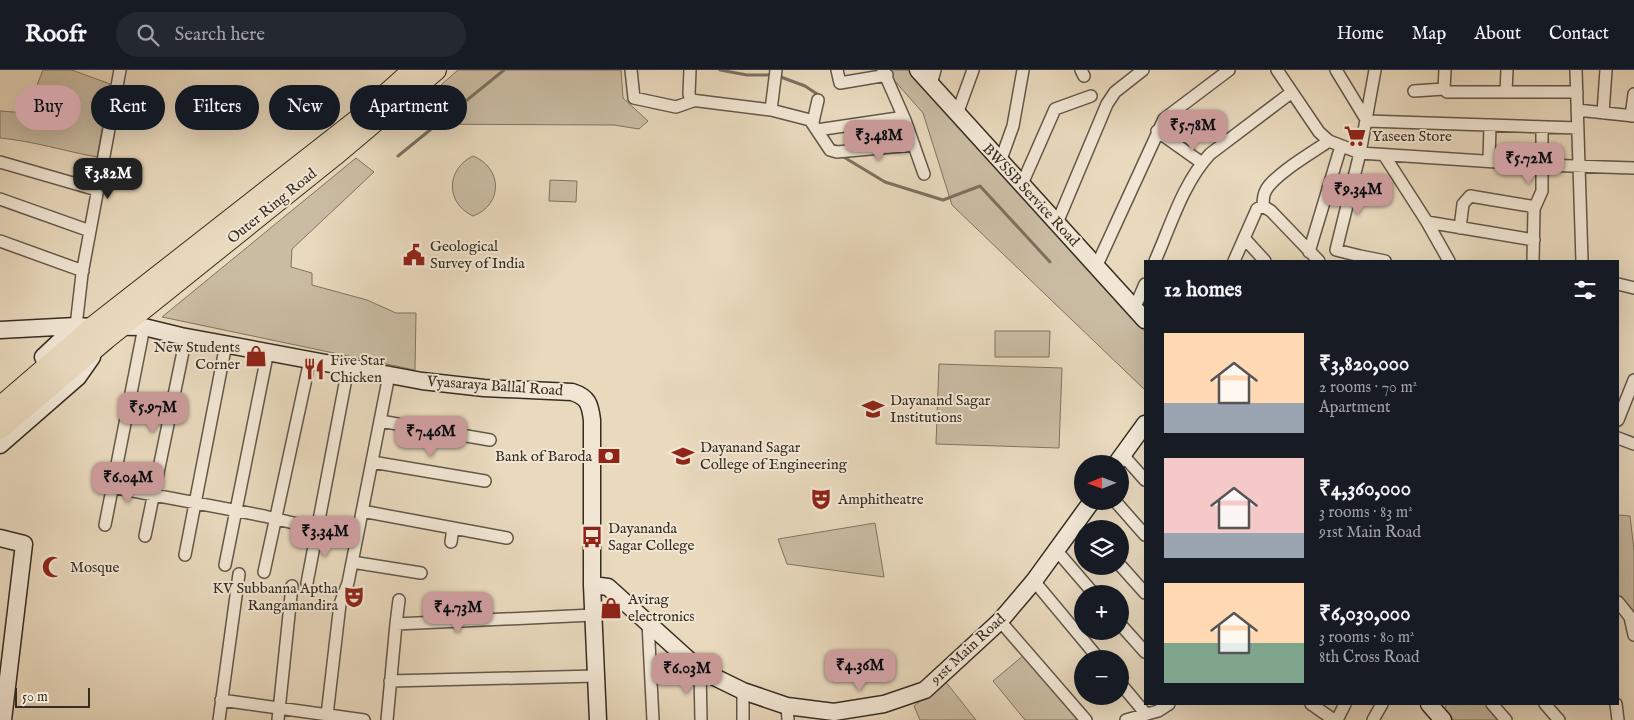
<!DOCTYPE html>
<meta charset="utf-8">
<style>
body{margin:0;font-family:"IM FELL English",serif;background:#242831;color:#f1f3f6;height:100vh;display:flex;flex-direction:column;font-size:19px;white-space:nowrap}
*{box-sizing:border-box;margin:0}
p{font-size:16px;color:#9ea1a6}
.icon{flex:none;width:28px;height:28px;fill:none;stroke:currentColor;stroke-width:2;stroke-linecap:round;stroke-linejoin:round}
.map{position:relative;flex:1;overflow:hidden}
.details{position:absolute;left:1144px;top:190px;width:475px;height:445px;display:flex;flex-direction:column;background:#171b24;border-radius:0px;box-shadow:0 5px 20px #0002}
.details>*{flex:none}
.top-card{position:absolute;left:15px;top:15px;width:475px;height:45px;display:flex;gap:10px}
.needle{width:32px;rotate:269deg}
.buttons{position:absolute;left:1074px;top:385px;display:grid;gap:10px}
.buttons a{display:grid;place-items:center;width:55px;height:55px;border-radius:50%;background:#171b24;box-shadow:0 5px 20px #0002;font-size:25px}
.scale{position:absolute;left:15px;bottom:12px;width:75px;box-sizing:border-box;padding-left:5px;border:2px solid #352d22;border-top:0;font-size:14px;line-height:18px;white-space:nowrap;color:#352d22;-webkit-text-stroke:4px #f1e6d4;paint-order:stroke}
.price{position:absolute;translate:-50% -42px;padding:0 11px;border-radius:10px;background:#c59692;color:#111;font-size:16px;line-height:32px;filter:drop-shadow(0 1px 2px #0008)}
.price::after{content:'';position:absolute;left:50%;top:30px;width:15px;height:11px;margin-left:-8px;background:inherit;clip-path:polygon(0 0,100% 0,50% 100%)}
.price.selected{background:#222;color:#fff}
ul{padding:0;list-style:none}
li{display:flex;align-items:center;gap:15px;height:125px;padding:0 20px}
li span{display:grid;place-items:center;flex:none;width:140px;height:100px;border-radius:0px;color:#555}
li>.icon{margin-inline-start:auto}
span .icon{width:60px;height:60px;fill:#fffc;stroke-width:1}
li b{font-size:21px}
h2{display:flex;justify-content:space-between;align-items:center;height:60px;padding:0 20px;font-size:21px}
.chip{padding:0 18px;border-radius:22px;background:#171b24;box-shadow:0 5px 20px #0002;font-size:18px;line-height:45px}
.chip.selected{background:#c59692;color:#111}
header{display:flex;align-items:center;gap:30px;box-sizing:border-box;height:70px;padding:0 25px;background:#171b24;border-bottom:1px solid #363941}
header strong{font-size:24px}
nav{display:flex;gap:28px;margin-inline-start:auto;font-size:18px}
.search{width:350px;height:45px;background:#242831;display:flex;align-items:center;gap:12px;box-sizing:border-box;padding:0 18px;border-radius:28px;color:#9ea1a6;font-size:19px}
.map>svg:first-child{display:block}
.green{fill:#cabca3;stroke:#807462}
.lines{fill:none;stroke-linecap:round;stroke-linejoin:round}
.stream{stroke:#7c715f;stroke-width:3}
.street-casing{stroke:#625849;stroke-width:14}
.secondary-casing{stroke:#352d22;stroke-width:19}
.highway-casing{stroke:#352d22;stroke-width:22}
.street{stroke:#f1e6d4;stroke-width:11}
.secondary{stroke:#f1e6d4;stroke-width:16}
.highway{stroke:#e9d9bd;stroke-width:20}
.labels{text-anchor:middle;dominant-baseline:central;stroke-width:4;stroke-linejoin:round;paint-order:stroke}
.poi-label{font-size:15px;fill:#352d22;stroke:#f1e6d4;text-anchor:start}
.street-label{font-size:15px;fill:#352d22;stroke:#f1e6d4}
</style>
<header>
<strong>Roofr</strong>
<div class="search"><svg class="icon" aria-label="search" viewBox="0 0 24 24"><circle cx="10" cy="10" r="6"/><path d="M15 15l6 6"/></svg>Search here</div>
<nav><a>Home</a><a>Map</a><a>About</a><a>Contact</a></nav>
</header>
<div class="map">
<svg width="1634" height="650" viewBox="0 0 1634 650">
<rect width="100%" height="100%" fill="#e9d9bd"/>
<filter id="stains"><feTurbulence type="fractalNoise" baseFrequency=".004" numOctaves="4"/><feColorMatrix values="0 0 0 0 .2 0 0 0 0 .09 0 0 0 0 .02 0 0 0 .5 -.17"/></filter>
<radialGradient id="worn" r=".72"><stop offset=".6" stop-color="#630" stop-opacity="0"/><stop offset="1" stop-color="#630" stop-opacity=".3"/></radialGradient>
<!-- green -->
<path class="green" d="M43,0H72L110,14L97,87C64,81 33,71 0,68V41L26,43Z
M458,0H621L623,28L648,51L639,59L614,55L397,54Z
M885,0H912L1145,262V320L952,135L923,43Z
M473,86C503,98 503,135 473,146C445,133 446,99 473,86Z
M356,88L374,102L292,179L291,197L312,203V215L367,230L396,243H416L415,300L162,247Z
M550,110L577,111L576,132L549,131Z
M995,261H1050L1049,287H995Z
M939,294L1062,298L1059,378L936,374Z
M1618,445L1630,446L1634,480V552L1618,527Z
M875,453L884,507L787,494L778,469Z
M1024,585L1075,643L1076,650H1025L993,611Z
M945,611L976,650H920L914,636Z
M1447,634H1485L1499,650H1453L1444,639Z"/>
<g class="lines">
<!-- stream -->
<path class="stream" d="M720,0L747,5H772
M778,6L805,16L820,26V28
M398,86L504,0
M842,86L885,112L943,130L980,116L1050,192"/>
<!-- street casing -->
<g class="street-casing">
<path id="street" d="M631,0L634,28L676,37L693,31
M690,0L689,24L691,30L771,40L810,50L830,80L837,82L914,75
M837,0L840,13L887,5
M883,0L905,50
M1081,0L1084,6
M1277,0L1319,62L1329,71L1360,83L1543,95L1634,98
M1336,0L1367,51L1578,58
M1445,0L1444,19L1447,22H1577
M1576,0L1582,191
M931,14L935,0
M1414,21L1444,19
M1506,22L1507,0
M771,40L776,0
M1577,40L1634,46
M1603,43L1606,0
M957,44L973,0
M1631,46L1634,24
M813,52L818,30
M817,60L898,48L905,50L924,104
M1157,61L1202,93
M1384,85L1427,152L1449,191
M1489,91L1490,55
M0,92L97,120
M1000,92L1013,56L1023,0
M1022,114L1055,39L1091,26
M0,129L90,161
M1263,136C1263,131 1263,125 1266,120C1275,104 1313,82 1329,71
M1534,139L1542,121V57
M1427,152L1534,170
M1057,153L1107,34L1115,22L1143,0
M1460,158L1463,134L1470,126L1530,136L1534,139L1533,191
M1244,168L1265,191
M0,171L83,201
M1309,182L1341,76
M1360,186L1385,191
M1155,191C1171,155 1183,113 1210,84L1292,22
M1234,191L1257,139L1263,136L1271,141L1319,191
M1359,191L1360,186L1336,180L1360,83L1375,0
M1097,195L1164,49L1229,0
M1618,214L1634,218
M1135,237L1145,214
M76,256L82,204L120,0
M1618,350L1634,310
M380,351L490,370
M1618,368L1634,374
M1122,384L1145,410
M372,392L485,411
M112,417L264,446L357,468
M1115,431L1145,465
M362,441L507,468
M105,455L144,257
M145,466L186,267
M451,472L453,458
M1057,481L1094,524
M185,485L226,274
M352,492L421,503
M225,495L268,281
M1120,495L1145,523
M264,502L310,290
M1034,511L1099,589
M307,513L348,298
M1618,532L1630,547L1634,565
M1000,551L1086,650
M648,553L653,650
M396,554L399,530
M1120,554L1145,582
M700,600L701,650
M390,611L596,606
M1120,613L1146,644
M743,621V650
M221,630L364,650
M1311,634L1334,650
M1492,634L1506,650
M1545,634L1559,650
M1616,634L1618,650
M787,636L788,650
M327,645L340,534L348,513L389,305
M219,650L239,504
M278,650L292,516
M387,650L396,554L593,545
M1126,650L1158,641L1169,634
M1337,650L1345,634
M1373,650L1382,634"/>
</g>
<!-- secondary casing -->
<g class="secondary-casing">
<path id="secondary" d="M918,0L1145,250
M0,260L76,256L144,257L181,266L422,311L484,318L572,322C588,327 590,334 592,350V515L598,650
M43,287L76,256
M0,375L78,307L92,287
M1116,394L1145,354
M0,468L24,474L3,650
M592,515L608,517L700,600L743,621L787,636L834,642L884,634L925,620L1000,551L1034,511L1092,431
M1429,634L1443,650"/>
</g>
<!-- highway casing -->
<g class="highway-casing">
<path id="highway" d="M0,337L94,256L356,51L413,0
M0,359L106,269L334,86L436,0"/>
</g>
<!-- street -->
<use href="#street" class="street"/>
<!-- secondary -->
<use href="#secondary" class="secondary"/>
<!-- highway -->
<use href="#highway" class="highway"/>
</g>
<!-- icons -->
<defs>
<g id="supermarket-bare" transform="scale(1.725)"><path d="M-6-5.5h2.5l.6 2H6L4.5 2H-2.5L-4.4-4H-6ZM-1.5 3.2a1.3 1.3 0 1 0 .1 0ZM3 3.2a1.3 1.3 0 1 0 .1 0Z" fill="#8f2418" stroke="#f1e6d4" stroke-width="2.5" paint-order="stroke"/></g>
<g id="civic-bare" transform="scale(1.725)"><path d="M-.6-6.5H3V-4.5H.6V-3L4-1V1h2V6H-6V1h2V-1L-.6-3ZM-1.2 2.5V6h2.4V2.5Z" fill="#8f2418" stroke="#f1e6d4" stroke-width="2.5" paint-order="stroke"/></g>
<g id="shop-bare" transform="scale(1.725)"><path d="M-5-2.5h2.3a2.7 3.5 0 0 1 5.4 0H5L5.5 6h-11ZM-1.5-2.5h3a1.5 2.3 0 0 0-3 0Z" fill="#8f2418" stroke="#f1e6d4" stroke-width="2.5" paint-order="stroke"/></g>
<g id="restaurant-bare" transform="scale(1.725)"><path d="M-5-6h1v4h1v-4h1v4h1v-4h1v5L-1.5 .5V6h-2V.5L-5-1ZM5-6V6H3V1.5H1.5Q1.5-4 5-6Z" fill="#8f2418" stroke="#f1e6d4" stroke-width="2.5" paint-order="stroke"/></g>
<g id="university-bare" transform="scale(1.725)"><path d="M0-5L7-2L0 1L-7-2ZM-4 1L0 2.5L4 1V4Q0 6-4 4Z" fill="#8f2418" stroke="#f1e6d4" stroke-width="2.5" paint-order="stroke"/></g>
<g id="bank-bare" transform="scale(1.725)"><path d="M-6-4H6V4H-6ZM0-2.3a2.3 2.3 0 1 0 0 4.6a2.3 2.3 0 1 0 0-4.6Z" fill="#8f2418" stroke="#f1e6d4" stroke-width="2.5" paint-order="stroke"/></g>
<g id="theatre-bare" transform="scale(1.725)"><path d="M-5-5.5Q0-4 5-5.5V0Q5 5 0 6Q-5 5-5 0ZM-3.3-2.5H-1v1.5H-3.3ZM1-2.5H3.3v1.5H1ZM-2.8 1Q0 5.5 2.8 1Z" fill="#8f2418" stroke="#f1e6d4" stroke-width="2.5" paint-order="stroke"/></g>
<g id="bus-bare" transform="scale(1.725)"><path d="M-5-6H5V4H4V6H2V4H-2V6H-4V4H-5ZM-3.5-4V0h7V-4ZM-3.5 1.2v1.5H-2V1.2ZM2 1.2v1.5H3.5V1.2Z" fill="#8f2418" stroke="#f1e6d4" stroke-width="2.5" paint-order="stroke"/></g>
<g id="mosque-bare" transform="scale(1.725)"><path d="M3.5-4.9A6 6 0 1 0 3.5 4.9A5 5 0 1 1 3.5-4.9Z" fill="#8f2418" stroke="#f1e6d4" stroke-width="2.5" paint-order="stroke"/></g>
</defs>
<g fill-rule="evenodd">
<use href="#supermarket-bare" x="1355" y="66"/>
<use href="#civic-bare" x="414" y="185"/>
<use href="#shop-bare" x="256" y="286"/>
<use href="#restaurant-bare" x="314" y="299"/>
<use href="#university-bare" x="873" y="339"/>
<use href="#bank-bare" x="609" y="386"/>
<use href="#university-bare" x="683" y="386"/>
<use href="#theatre-bare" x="821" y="429"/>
<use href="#bus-bare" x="592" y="467"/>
<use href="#mosque-bare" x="53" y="497"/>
<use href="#theatre-bare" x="354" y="527"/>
<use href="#shop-bare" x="611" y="538"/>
</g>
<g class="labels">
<!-- poi labels -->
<g class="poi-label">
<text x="1372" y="66">Yaseen Store</text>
<text x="430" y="176">Geological<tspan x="430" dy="17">Survey of India</tspan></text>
<text x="240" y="277" text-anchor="end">New Students<tspan x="240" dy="17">Corner</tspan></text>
<text x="330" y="290">Five Star<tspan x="330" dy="17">Chicken</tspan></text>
<text x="890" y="330">Dayanand Sagar<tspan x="890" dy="17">Institutions</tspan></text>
<text x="700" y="377">Dayanand Sagar<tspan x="700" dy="17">College of Engineering</tspan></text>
<text x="592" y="386" text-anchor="end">Bank of Baroda</text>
<text x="838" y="429">Amphitheatre</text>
<text x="608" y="458">Dayananda<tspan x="608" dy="17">Sagar College</tspan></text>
<text x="70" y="497">Mosque</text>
<text x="338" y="518" text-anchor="end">KV Subbanna Aptha<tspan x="338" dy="17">Rangamandira</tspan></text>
<text x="628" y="529">Avirag<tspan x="628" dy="17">electronics</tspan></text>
</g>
<!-- street labels -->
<g class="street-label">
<text transform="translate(1031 125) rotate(47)">BWSSB Service Road</text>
<text transform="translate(272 136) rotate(-39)">Outer Ring Road</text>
<text transform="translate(495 316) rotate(4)">Vyasaraya Ballal Road</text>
<text transform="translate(968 579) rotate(-43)">91st Main Road</text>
</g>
</g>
<rect width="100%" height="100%" filter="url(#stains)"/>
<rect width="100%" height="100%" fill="url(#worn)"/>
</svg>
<div class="buttons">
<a><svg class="needle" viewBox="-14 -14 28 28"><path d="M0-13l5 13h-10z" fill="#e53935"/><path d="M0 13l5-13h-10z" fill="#9ea1a6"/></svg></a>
<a><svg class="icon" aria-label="layers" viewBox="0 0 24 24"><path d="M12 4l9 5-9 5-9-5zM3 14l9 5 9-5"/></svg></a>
<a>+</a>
<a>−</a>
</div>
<div class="scale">50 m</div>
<b class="price" style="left:1193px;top:82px">₹5.78M</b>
<b class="price" style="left:879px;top:92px">₹3.48M</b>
<b class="price" style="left:1529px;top:115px">₹5.72M</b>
<b class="price selected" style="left:108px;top:130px">₹3.82M</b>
<b class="price" style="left:1358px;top:146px">₹9.34M</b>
<b class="price" style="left:153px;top:364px">₹5.97M</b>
<b class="price" style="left:431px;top:388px">₹7.46M</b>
<b class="price" style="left:128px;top:434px">₹6.04M</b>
<b class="price" style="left:325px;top:488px">₹3.34M</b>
<b class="price" style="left:458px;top:564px">₹4.73M</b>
<b class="price" style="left:860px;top:622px">₹4.36M</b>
<b class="price" style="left:687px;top:625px">₹6.03M</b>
<div class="top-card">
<a class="chip selected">Buy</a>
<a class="chip">Rent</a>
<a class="chip">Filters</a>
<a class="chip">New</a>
<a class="chip">Apartment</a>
</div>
<section class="details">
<h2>12 homes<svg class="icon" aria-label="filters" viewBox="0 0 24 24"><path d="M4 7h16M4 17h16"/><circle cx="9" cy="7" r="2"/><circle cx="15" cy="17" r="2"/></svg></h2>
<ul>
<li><span style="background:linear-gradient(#ffd9b3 70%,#9aa5b1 0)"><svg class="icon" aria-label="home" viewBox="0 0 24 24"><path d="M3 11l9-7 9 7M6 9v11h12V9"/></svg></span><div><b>₹3,820,000</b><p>2 rooms · 70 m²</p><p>Apartment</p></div></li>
<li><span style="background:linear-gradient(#f6c9c9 75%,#9aa5b1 0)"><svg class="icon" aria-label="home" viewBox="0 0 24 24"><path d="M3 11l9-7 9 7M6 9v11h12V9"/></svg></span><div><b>₹4,360,000</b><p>3 rooms · 83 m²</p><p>91st Main Road</p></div></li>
<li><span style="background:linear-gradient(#ffd9b3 60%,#7fa58c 0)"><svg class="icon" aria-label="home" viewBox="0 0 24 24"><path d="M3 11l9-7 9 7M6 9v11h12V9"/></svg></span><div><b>₹6,030,000</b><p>3 rooms · 80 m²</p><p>8th Cross Road</p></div></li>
</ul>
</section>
</div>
